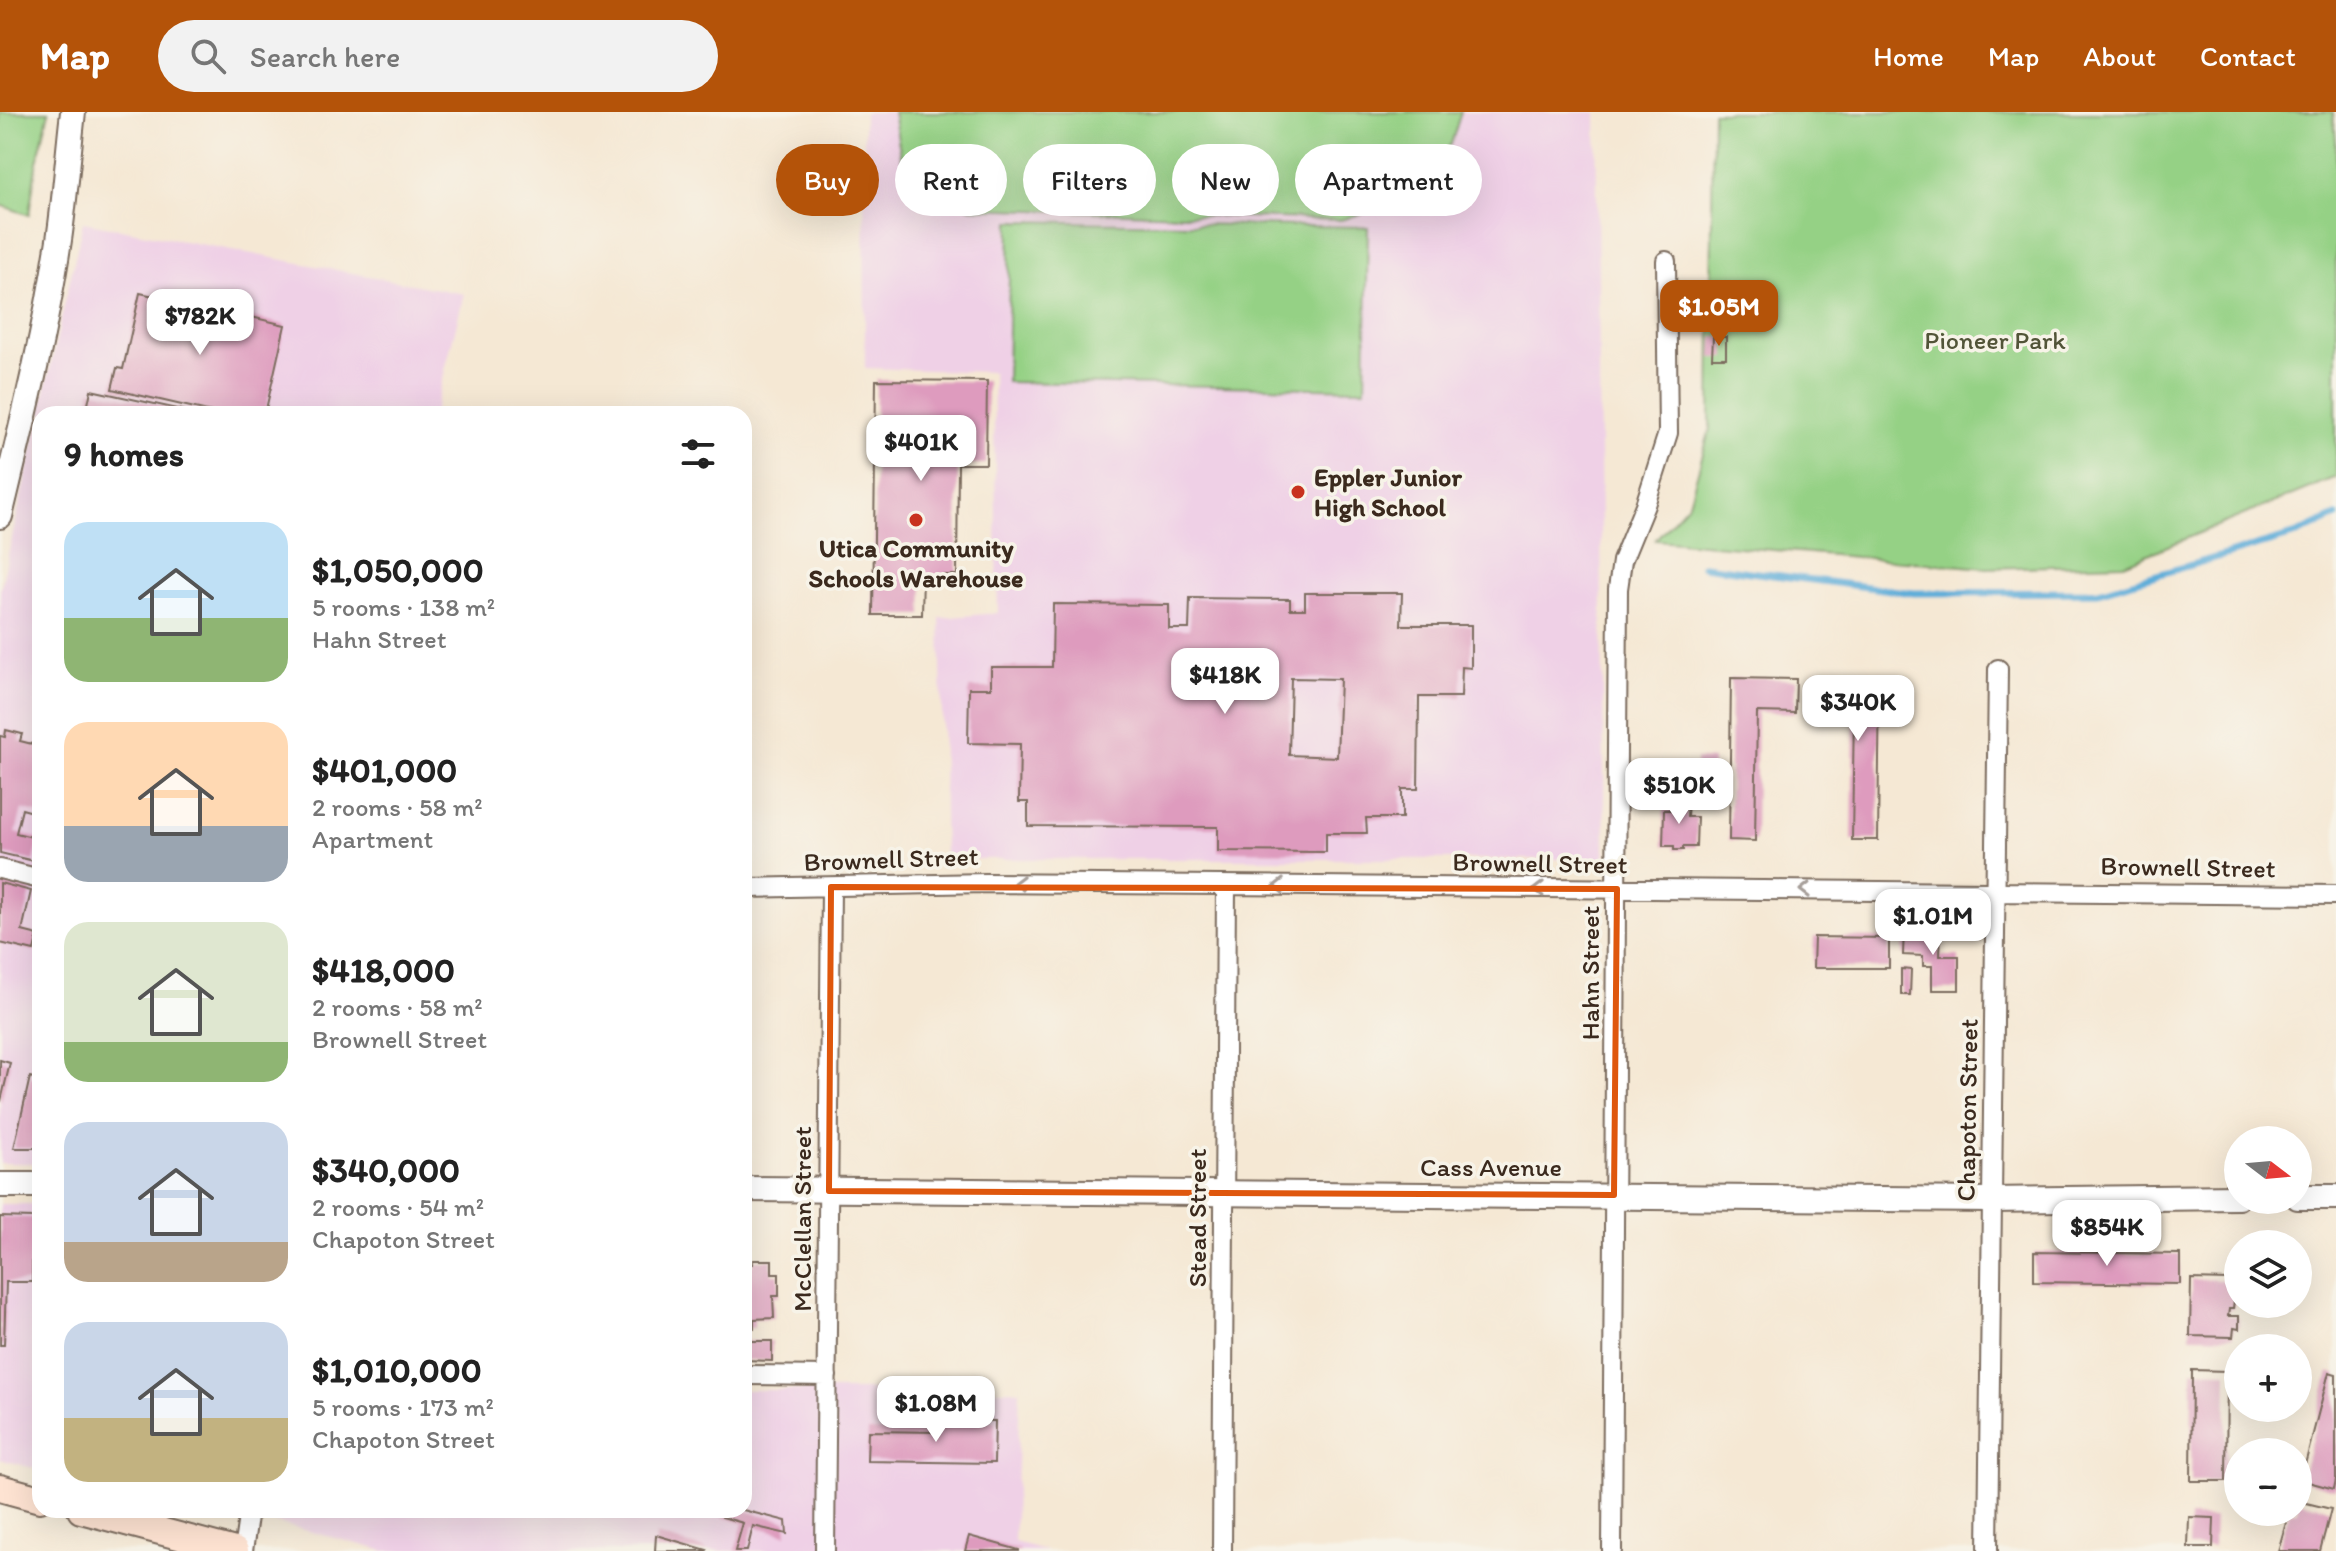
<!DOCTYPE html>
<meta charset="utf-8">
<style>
body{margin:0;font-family:Itim,sans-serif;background:#f2f2f2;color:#222;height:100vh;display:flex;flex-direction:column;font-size:30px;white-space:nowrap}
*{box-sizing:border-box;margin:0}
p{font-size:26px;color:#767676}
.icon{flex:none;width:44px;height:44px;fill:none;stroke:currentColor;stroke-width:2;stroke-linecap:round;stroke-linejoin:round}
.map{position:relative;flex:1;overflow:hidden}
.panel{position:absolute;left:32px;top:294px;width:720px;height:1112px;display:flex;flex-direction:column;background:#fff;border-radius:24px;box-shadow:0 8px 32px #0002}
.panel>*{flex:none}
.top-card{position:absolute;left:776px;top:32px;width:760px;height:72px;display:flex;gap:16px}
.needle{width:52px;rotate:106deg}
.controls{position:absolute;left:2224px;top:1014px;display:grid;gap:16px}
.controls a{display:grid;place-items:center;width:88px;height:88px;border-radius:50%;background:#fff;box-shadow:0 8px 32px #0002;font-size:40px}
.price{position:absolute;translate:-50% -68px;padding:0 18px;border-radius:16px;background:#fff;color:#222;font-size:26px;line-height:52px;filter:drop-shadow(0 2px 4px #0008)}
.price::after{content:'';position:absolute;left:50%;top:48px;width:24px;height:18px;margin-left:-12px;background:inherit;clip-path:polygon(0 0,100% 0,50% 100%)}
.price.current{background:#b45309;color:#fff}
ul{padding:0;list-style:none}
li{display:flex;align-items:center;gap:24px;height:200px;padding:0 32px}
li span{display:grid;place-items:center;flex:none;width:224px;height:160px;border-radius:24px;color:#555}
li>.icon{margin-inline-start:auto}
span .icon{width:96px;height:96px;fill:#fffc;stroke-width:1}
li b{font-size:34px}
h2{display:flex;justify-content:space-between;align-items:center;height:96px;padding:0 32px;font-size:34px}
.chip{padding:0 28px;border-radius:36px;background:#fff;box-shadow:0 8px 32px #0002;font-size:28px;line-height:72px}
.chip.current{background:#b45309;color:#fff}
header{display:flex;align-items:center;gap:48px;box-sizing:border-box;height:112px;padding:0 40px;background:#b45309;color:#fff}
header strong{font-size:38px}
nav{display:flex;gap:44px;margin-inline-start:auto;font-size:28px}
.search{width:560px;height:72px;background:#f2f2f2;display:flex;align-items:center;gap:20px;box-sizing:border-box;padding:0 28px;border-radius:44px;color:#767676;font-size:30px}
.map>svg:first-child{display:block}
.built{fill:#efd0e6}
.green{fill:#95d185;stroke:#687e52;stroke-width:2}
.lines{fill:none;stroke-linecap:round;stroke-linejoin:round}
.stream{stroke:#5fadd9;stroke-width:7}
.building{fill:#de9bbe;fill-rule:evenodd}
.minor-casing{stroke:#7c6c5e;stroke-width:22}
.tertiary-casing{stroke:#7c6c5e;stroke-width:28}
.secondary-casing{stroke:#7c6c5e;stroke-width:30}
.minor{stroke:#fff;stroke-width:18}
.tertiary{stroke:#fff;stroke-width:24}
.secondary{stroke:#fee3d2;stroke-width:26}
.oneway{stroke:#a79f9a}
.marked{fill:none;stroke:#df570d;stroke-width:6;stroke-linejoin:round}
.poi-dot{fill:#c8321e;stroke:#f7f3e8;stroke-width:3}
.labels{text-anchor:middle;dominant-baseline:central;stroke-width:7;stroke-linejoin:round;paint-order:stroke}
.park-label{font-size:26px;fill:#525438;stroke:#f7f3e8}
.poi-label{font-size:26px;font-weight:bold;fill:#3b2a1e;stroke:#f7f3e8;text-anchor:start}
.street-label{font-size:26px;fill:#3b2a1e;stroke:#f7f3e8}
</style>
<header>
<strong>Map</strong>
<div class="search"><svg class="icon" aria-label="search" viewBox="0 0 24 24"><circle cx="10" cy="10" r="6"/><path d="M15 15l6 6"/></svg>Search here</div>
<nav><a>Home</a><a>Map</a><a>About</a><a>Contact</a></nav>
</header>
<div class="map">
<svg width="2336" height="1439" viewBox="0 0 2336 1439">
<rect width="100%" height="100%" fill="#f7f3e8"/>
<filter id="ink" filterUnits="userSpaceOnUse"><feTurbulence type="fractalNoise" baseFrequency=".0125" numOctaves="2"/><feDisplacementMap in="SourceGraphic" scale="16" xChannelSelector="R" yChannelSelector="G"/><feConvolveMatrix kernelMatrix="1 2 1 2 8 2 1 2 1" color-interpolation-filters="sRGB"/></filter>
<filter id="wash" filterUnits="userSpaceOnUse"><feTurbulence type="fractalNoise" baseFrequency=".006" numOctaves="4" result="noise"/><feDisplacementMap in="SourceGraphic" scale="32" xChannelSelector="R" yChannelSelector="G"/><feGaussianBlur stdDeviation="1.8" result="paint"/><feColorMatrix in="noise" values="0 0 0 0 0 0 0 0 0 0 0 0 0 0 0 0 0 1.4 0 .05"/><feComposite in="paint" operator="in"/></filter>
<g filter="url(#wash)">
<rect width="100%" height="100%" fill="#f5e8d4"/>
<!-- built -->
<path class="built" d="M864,0H1596L1605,747H945L940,506L998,501L993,260L865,256Z
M83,110L464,182L434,302H40V1051H0V479Z
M0,1092H40V1358L0,1347Z
M744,1278H1020L1014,1430L1048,1439H385L269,1409V1398H744Z"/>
<!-- green -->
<path class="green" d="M0,0H49L36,54L29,103L0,93Z
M893,0H1461L1451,32L1404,88L1341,108L970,96L902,49Z
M1713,0H2333L2336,28V365L2124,452L1986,456L1655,428L1689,391L1710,317Z
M1010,109L1368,115L1365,277L1007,270Z"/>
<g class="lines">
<!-- stream -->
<path class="stream" d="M1703,454L1914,481L2098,480L2297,422L2336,404"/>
</g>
<g id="blocks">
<!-- building -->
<path class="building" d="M140,181L154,184L155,182L285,213L265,302H221L112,277L117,256L123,257Z
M1713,225H1726V246H1712Z
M876,268L987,269L986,352H958L957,463H923L922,503H873Z
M91,278L196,301V302H86Z
M1305,481H1402L1401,513H1471V556L1462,555L1461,585H1419L1418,677H1402V706H1366L1367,721H1326V740L1218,739V715L1028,714V690H1019L1020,632L968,631L969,576H991V555H1052L1053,492L1169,493V517H1189L1190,486L1290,487V497H1305ZM1291,566L1340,567L1337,645L1289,643Z
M1815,565L1880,566L1878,728H1852L1854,600L1815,599Z
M1731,566L1796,567L1795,601L1757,600L1755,729L1729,728Z
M6,618L22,622L20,629L40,634V702L22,697L16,721L40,727L34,749L0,741V624L5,625Z
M1696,647L1713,648V662H1696Z
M1691,665H1713V686L1691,685Z
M1670,687H1688L1687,705H1697L1696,735H1683V738H1674V734H1663L1664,698H1670Z
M0,771L31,779L22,819L38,823L34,839L0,831Z
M1904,817H1941L1940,844H1959V878H1932V854H1923V844L1903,843Z
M1814,825L1889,826V856H1813Z
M1901,857L1911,858L1910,883H1901Z
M0,948L10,951L1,989H0Z
M30,965L40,968V1036H14Z
M0,1105L33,1106L32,1170H6L4,1233H0Z
M2034,1140L2180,1142V1172L2034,1170Z
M753,1148H772V1162H779V1184H773L774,1206L754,1207V1216H744V1162H748V1152H753Z
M2191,1167L2228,1168L2227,1177H2238V1189H2234L2233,1197H2229L2228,1204H2239V1217L2234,1216L2233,1225L2190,1224Z
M744,1229H772V1249L744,1248Z
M2192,1258L2227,1259L2226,1369H2191Z
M2329,1260L2336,1262V1367L2334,1377L2301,1368Z
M937,1308L995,1309L994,1351L867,1349L868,1319L937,1320Z
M2298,1389L2331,1397L2320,1439H2278L2289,1400H2298Z
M721,1398H743L786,1409L787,1422L753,1414L747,1439H735L743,1411L722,1405Z
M2189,1405L2214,1406L2213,1435H2188Z
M656,1423L707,1438L706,1439H655Z
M969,1424L1019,1438V1439H965Z"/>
</g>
</g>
<g filter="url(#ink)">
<use href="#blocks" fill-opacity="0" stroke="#7c6c5e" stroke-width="2"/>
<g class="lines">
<!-- minor casing -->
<g class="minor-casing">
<path id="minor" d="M0,757L40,767
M744,776L986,771L2336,783
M744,1263L827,1264
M243,1439L249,1398
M825,1439L831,775
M1222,1439L1226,774
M1612,1439L1618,477L1622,449L1645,393L1668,321L1666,149
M1988,1439L1998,557"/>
</g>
<!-- tertiary casing -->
<g class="tertiary-casing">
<path id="tertiary" d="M0,404C22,313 45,221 59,128C65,86 68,43 73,0
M0,1073H40
M744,1077L1991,1088L2238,1085
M2298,1085H2336"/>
</g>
<!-- secondary casing -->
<g class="secondary-casing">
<path id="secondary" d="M0,1376L40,1387
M81,1398L235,1439"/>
</g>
<!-- minor -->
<use href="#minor" class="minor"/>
<!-- tertiary -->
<use href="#tertiary" class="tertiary"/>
<!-- secondary -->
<use href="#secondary" class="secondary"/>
</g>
<!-- one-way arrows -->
<defs><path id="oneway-chevron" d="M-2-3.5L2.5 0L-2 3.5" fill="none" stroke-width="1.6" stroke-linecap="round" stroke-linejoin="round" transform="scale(2)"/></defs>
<g class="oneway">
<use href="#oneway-chevron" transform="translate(1019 771) rotate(-179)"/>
<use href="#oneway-chevron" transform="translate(1279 774) rotate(-179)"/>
<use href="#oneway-chevron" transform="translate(1539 777) rotate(-179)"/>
<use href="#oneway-chevron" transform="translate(1805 778) rotate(-180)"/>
</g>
</g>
<!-- marked area -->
<path class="marked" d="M831,775L1617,777L1614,1083L829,1079Z"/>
<!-- markers -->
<g class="poi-dot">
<circle cx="1298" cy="380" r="8"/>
<circle cx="916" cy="408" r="8"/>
</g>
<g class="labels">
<!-- park labels -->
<g class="park-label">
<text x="1995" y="228">Pioneer Park</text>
</g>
<!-- poi labels -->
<g class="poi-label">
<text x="1314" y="365">Eppler Junior<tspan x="1314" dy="30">High School</tspan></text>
<text x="916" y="436" text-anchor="middle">Utica Community<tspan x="916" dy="30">Schools Warehouse</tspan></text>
</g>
<!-- street labels -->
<g class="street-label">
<text transform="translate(891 747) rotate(-2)">Brownell Street</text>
<text transform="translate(1540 751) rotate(1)">Brownell Street</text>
<text transform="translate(2188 755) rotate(1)">Brownell Street</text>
<text transform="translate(1590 861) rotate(-90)">Hahn Street</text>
<text transform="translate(1967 998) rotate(-89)">Chapoton Street</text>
<text x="1491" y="1055">Cass Avenue</text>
<text transform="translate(1197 1106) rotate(-90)">Stead Street</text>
<text transform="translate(802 1107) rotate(-90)">McClellan Street</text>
</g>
</g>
</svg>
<div class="controls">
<a><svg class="needle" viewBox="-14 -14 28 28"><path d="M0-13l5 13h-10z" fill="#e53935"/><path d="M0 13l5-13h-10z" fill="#767676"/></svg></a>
<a><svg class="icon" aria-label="layers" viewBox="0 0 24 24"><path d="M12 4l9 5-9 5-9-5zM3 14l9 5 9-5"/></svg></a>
<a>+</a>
<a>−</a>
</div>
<b class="price current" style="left:1719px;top:236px">$1.05M</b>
<b class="price" style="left:200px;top:245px">$782K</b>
<b class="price" style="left:921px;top:371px">$401K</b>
<b class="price" style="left:1225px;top:604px">$418K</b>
<b class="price" style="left:1858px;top:631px">$340K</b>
<b class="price" style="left:1679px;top:714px">$510K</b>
<b class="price" style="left:1933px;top:845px">$1.01M</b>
<b class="price" style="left:2107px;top:1156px">$854K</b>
<b class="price" style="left:936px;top:1332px">$1.08M</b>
<div class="top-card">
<a class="chip current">Buy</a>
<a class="chip">Rent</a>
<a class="chip">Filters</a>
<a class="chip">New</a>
<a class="chip">Apartment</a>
</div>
<section class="panel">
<h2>9 homes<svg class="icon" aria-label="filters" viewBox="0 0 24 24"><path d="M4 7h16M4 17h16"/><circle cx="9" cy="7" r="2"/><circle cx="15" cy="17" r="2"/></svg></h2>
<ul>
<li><span style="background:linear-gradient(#bfe0f5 60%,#8fb573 0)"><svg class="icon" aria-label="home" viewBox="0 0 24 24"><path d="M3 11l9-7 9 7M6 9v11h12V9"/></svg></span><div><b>$1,050,000</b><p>5 rooms · 138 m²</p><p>Hahn Street</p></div></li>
<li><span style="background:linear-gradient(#ffd9b3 65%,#9aa5b1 0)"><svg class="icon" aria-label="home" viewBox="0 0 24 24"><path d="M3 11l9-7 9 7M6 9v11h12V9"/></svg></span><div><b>$401,000</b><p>2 rooms · 58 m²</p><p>Apartment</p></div></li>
<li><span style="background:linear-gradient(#dfe7d0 75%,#8fb573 0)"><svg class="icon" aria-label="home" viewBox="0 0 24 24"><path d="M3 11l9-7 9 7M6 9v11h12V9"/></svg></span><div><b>$418,000</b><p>2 rooms · 58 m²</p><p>Brownell Street</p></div></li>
<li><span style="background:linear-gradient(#c9d6e8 75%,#b9a48a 0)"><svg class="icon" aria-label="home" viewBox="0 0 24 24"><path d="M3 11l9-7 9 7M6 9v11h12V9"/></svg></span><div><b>$340,000</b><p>2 rooms · 54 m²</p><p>Chapoton Street</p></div></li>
<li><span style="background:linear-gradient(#c9d6e8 60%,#c2b280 0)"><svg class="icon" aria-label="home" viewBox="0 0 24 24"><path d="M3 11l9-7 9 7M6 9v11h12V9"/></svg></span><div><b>$1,010,000</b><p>5 rooms · 173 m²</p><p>Chapoton Street</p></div></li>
</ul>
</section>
</div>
